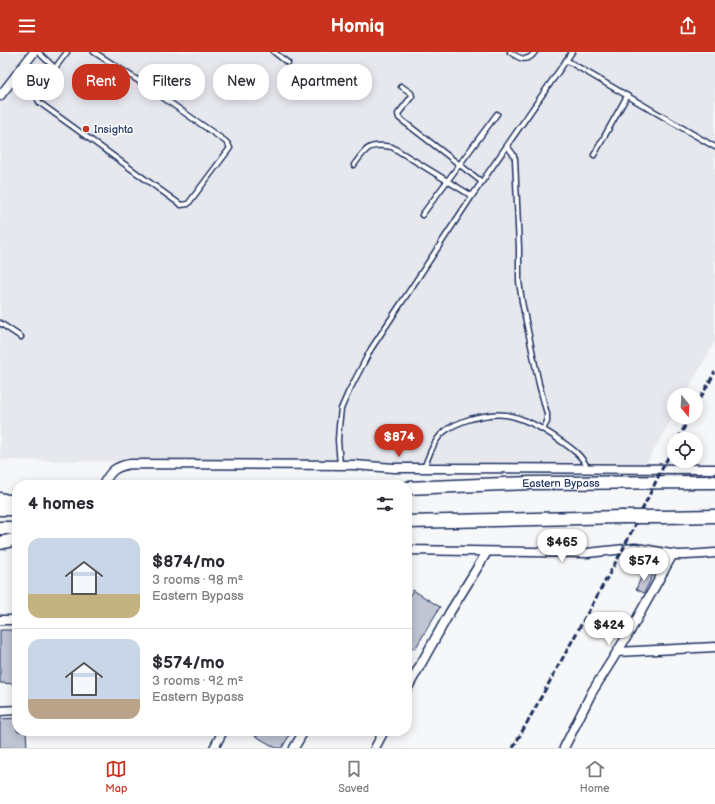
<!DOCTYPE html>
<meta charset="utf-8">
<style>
body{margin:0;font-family:"Balsamiq Sans",sans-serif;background:#f2f2f3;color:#2b2b33;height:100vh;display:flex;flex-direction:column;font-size:15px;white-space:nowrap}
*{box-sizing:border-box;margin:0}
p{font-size:13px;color:#7c7c81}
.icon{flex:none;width:22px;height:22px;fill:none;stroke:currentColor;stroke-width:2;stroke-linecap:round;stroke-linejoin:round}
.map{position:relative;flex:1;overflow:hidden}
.sheet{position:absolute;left:12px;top:428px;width:400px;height:256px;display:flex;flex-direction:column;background:#fff;border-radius:16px;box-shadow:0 2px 10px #0003}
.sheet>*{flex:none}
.guide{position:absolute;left:12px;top:12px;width:400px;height:36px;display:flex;gap:8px}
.needle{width:26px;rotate:162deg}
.buttons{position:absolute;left:667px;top:336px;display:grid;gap:8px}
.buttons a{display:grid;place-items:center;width:36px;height:36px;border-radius:50%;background:#fff;box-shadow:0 2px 10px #0003;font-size:20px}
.price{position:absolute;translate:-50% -34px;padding:0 9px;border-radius:14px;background:#fff;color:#222;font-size:13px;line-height:26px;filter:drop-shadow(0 1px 2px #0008)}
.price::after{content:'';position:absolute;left:50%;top:24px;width:12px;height:9px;margin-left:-6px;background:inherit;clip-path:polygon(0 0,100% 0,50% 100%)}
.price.on{background:#c8321e;color:#fff}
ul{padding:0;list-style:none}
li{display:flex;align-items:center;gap:12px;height:100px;padding:0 16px}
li+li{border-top:1px solid #e1e1e2}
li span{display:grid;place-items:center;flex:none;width:112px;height:80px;border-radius:12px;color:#555}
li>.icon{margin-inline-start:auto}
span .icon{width:48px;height:48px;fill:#fffc;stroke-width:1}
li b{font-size:17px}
h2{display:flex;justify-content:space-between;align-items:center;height:48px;padding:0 16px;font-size:17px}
.tag{padding:0 14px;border-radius:16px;background:#fff;box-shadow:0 2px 10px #0003;font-size:14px;line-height:36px}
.tag.on{background:#c8321e;color:#fff}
header{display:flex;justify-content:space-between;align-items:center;height:52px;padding:0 16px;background:#c8321e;color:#fff;font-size:18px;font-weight:800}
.dock{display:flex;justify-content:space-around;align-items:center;height:56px;border-top:1px solid #e1e1e2;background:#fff;font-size:11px;color:#7c7c81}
.dock a{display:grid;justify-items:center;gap:2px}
.dock .on{color:#c8321e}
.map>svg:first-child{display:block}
.built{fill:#e6e8ee}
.building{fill:#c0c4d3;stroke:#1b2f5e}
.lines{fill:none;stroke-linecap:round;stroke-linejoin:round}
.lane-casing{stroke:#1b2f5e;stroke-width:7}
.street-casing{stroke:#1b2f5e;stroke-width:11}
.primary-casing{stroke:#1b2f5e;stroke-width:15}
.lane{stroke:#fff;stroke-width:4}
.street{stroke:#fff;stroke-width:8}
.primary{stroke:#fff;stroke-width:12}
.rail{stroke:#1b2f5e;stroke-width:3;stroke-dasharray:6 3;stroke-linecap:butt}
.primary-bridge-casing{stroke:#1b2f5e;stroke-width:15;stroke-linecap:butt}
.primary-bridge{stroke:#fff;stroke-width:12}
.poi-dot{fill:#c8321e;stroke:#fff;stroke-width:1.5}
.labels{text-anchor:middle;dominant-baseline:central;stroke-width:3;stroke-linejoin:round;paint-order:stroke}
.poi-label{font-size:11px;fill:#1b2f5e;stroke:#fff;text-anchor:start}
.street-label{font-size:11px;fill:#1b2f5e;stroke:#fff}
</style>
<header><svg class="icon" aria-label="menu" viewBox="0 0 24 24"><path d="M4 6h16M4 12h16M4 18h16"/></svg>Homiq<svg class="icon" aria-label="share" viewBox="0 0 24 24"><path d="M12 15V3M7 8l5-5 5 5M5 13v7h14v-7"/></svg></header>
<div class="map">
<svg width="715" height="696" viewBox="0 0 715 696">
<rect width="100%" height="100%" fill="#f6f7f9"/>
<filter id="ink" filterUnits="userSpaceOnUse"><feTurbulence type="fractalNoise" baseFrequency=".025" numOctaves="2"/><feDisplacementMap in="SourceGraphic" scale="8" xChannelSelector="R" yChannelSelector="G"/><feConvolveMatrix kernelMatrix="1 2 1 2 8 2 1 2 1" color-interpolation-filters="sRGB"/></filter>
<g filter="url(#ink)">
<!-- built -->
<path class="built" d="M0,0H715V290L685,343H674V363L644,416L0,408Z"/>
<!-- building -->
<path class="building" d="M644,519L653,523L644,541L636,537Z
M413,538L440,555L415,597L407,593V548Z
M0,578H17V632L0,631Z
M17,666V679H26L27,696H0V667Z
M247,679H292L282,696H276Z"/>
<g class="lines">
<!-- lane casing -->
<g class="lane-casing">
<path id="lane" d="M38,0L55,16L37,44L38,48L40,51L181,153L188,152L230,96L228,92L225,89L142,31L94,0
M274,0L288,11
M510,0C520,7 527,11 535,0
M566,8L715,95
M55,16L67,0
M401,34L411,41L412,44L398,62L399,66L482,130
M507,94L513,102L515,107L519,196V229L522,250L539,332L547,362V370L543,377
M594,103L627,44
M354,113C367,95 369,91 392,95L472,144
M422,163L497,62
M0,271L21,285
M340,413L338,388L339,374L341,357L348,341L371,297L472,144L572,0
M424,416C429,404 434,387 445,379C452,373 461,370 470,367C481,364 494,361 506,363C525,366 542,376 558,387C571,396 582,403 588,417"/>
</g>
<!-- street casing -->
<g class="street-casing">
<path id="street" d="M0,44L34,0
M103,433C111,418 115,415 130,412L354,413L394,416H423C521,416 618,417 715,417
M407,498L587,501L635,496C650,497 664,502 679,503C691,503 703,502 715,501
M0,568H17
M617,600L715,595
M407,637L450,560L487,500
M0,659L17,658
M214,696L223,679
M294,696L304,679
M375,696L384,679
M564,696L592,640L629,581L673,502"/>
</g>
<!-- primary casing -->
<g class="primary-casing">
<g id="primary">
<path id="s1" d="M407,436L530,431L715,430"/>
<path d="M0,447L8,449H17"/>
<path d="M0,457H17"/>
<path d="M663,465L715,464"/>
<path d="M407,470L622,465"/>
<path d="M0,476H17"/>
<path d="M0,491L17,487"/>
</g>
</g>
<!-- lane -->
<use href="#lane" class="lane"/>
<!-- street -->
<use href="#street" class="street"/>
<!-- primary -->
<use href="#primary" class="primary"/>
<!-- rail -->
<path class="rail" d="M696,354L715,320
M678,387L690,365
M513,696L623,497L662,417L674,394"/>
<!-- primary-bridge casing -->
<g class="primary-bridge-casing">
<path id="primary-bridge" d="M622,465H663"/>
</g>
<!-- primary-bridge -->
<use href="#primary-bridge" class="primary-bridge"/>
</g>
</g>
<!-- markers -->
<circle class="poi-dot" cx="86" cy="77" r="4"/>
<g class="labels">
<!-- poi labels -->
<g class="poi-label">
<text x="94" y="77">Insighta</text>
</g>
<!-- street labels -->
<g class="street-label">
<text stroke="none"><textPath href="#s1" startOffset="154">Eastern Bypass</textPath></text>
</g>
</g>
</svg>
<div class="buttons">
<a><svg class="needle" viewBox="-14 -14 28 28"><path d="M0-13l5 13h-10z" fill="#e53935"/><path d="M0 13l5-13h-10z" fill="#7c7c81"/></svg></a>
<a><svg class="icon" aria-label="locate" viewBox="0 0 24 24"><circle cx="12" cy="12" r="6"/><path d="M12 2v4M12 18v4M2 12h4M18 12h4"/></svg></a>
</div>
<b class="price on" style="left:399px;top:406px">$874</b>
<b class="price" style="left:562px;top:511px">$465</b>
<b class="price" style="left:644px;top:530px">$574</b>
<b class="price" style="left:609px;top:594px">$424</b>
<div class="guide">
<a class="tag">Buy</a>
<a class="tag on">Rent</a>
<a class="tag">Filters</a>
<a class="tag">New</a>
<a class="tag">Apartment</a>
</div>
<section class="sheet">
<h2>4 homes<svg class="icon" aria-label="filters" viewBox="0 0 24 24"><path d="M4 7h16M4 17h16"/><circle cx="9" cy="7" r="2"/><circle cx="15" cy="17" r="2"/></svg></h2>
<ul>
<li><span style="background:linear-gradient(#c9d6e8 70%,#c2b280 0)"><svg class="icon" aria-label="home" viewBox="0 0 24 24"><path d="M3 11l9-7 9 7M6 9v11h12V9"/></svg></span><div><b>$874/mo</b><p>3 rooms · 98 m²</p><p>Eastern Bypass</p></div></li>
<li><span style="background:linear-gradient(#c9d6e8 75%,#b9a48a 0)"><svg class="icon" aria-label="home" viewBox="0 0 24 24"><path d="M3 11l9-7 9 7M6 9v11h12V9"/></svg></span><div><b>$574/mo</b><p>3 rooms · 92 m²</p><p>Eastern Bypass</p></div></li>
</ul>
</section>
</div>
<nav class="dock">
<a class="on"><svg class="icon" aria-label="map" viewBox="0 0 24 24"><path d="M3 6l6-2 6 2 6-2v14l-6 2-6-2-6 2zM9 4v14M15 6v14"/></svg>Map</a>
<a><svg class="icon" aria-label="saved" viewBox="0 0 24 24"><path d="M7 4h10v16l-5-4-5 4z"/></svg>Saved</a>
<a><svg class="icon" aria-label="home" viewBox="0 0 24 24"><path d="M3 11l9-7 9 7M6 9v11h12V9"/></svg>Home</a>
</nav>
